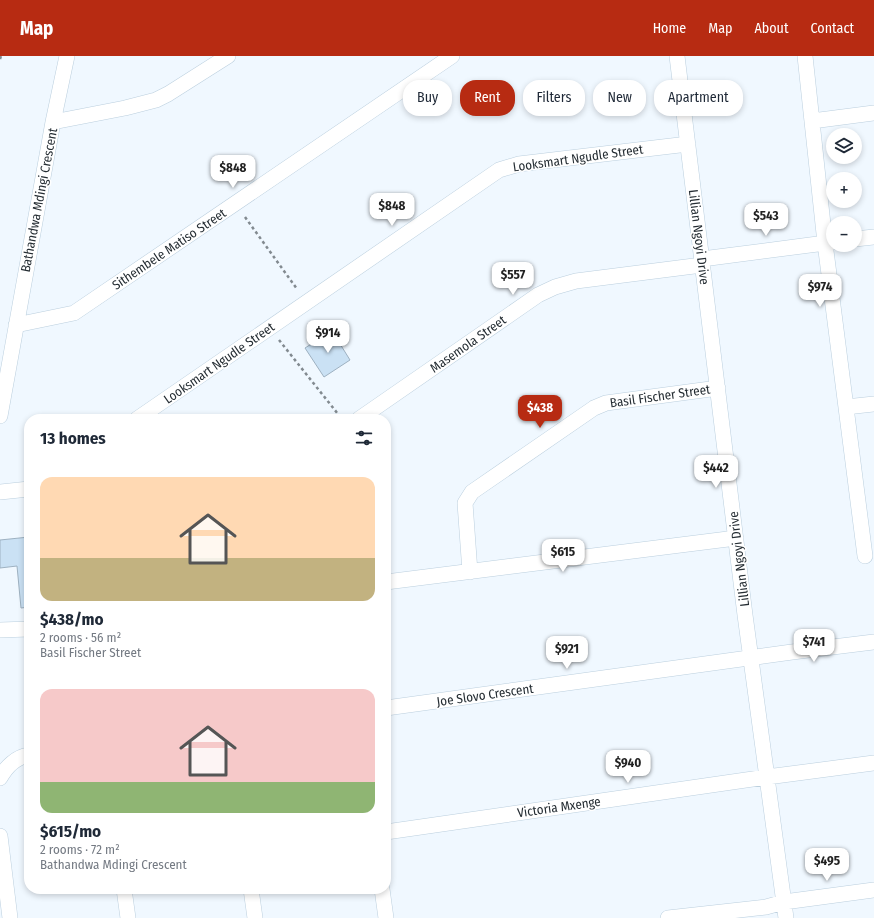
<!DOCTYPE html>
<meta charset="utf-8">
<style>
body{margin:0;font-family:"Fira Sans Condensed",sans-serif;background:#f6f6f7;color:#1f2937;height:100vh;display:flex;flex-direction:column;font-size:15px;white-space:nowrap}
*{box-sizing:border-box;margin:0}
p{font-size:13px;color:#747a83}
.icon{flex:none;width:22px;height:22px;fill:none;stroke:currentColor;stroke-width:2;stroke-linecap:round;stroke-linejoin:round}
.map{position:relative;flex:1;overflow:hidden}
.details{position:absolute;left:24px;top:358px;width:367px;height:480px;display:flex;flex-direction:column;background:#fff;border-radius:16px;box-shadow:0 2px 6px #0003}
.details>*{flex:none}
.guide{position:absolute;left:403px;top:24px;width:380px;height:36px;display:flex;gap:8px}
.tools{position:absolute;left:826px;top:72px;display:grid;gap:8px}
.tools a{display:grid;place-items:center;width:36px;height:36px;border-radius:50%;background:#fff;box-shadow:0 2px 6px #0003;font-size:20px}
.price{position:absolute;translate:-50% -34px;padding:0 9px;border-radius:8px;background:#fff;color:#222;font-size:13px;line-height:26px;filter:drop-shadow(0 1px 2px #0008)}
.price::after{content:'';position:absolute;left:50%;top:24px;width:12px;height:9px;margin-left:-6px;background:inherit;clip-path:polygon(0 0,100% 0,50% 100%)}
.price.on{background:#b72b12;color:#fff}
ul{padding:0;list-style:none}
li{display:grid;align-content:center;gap:8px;height:212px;padding:0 16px}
li span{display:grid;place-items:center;height:124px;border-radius:12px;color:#555}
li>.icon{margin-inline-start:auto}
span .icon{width:72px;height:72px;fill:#fffc;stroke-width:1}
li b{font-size:17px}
h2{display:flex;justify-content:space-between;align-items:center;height:48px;padding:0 16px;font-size:17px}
.tag{padding:0 14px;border-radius:16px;background:#fff;box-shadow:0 2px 6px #0003;font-size:14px;line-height:36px}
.tag.on{background:#b72b12;color:#fff}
header{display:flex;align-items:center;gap:24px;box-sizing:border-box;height:56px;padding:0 20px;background:#b72b12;color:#fff}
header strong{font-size:19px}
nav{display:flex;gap:22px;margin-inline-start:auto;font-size:14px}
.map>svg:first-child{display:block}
.building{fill:#cae1f4;stroke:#9eb1c1}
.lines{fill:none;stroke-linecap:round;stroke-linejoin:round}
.minor-casing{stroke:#bbcfde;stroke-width:16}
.path{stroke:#828a90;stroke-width:2.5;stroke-dasharray:3 3;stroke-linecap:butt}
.minor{stroke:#fff;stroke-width:15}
.labels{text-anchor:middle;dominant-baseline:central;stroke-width:3;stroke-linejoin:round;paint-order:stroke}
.street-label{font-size:13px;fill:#252d33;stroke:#fff}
</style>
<header>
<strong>Map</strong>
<nav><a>Home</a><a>Map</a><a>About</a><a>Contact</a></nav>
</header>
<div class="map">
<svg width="874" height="862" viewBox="0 0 874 862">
<rect width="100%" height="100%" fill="#f0f8ff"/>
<!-- building -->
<path class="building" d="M332,275L350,304L324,321L305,292Z
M29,481V551L21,552L17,510L0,512V484Z"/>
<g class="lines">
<!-- minor casing -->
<g class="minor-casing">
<path id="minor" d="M677,0L745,559L786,862
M805,0L825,187L865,500
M812,65L874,57
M53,66L125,52L156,44L168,38L228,0
M855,183L874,181
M702,203L833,186
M16,269L74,257L452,0
M846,351L874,348
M0,360L53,66L67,0
M137,363L499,114L519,108L688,88
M359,363L538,239L555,231L576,225L702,209
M0,436L29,433
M470,516L465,447L472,436L594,352L606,347L718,332
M386,526L736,482
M0,574L29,573
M386,652L792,596L874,586
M0,722C6,711 16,701 29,699
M386,776L767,721L874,707
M0,780L10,862
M124,833L128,862
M251,833L255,862
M382,833L386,862
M668,862L766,851L784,846L874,834"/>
</g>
<!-- path -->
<path class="path" d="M0,3L1,0
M245,161L297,233
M279,284L342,363"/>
<!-- minor -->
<use href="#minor" class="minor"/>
</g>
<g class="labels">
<!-- street labels -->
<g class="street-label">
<text transform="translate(578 102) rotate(-8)">Looksmart Ngudle Street</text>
<text transform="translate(39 144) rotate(-79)">Bathandwa Mdingi Crescent</text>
<text transform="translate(699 181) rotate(83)">Lillian Ngoyi Drive</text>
<text transform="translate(169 193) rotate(-34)">Sithembele Matiso Street</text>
<text transform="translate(468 288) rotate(-35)">Masemola Street</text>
<text transform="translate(219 307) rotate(-35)">Looksmart Ngudle Street</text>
<text transform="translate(660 340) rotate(-8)">Basil Fischer Street</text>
<text transform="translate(739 503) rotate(-97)">Lillian Ngoyi Drive</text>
<text transform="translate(485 639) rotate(-8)">Joe Slovo Crescent</text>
<text transform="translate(559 751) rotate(-8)">Victoria Mxenge</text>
</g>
</g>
</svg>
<div class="tools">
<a><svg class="icon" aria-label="layers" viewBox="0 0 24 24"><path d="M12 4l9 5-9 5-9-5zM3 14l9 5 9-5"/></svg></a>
<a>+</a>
<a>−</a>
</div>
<b class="price" style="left:233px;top:133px">$848</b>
<b class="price" style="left:392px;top:171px">$848</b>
<b class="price" style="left:766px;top:181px">$543</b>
<b class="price" style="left:513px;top:240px">$557</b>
<b class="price" style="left:820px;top:252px">$974</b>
<b class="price" style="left:328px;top:298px">$914</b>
<b class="price on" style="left:540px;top:373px">$438</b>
<b class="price" style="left:716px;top:433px">$442</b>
<b class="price" style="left:563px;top:517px">$615</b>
<b class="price" style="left:814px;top:607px">$741</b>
<b class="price" style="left:567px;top:614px">$921</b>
<b class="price" style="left:628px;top:728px">$940</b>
<b class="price" style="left:827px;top:826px">$495</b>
<div class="guide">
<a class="tag">Buy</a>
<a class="tag on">Rent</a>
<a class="tag">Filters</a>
<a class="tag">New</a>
<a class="tag">Apartment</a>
</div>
<section class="details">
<h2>13 homes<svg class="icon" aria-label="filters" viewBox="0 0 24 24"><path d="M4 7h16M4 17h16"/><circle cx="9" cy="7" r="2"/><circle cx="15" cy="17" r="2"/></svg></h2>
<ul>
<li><span style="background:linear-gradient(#ffd9b3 65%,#c2b280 0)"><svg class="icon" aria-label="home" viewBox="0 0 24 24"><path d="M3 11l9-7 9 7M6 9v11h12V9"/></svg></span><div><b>$438/mo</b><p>2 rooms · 56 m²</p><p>Basil Fischer Street</p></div></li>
<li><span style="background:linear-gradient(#f6c9c9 75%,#8fb573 0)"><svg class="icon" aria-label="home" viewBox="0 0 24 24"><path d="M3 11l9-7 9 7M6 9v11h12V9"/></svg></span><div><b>$615/mo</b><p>2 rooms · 72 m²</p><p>Bathandwa Mdingi Crescent</p></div></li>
</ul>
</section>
</div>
